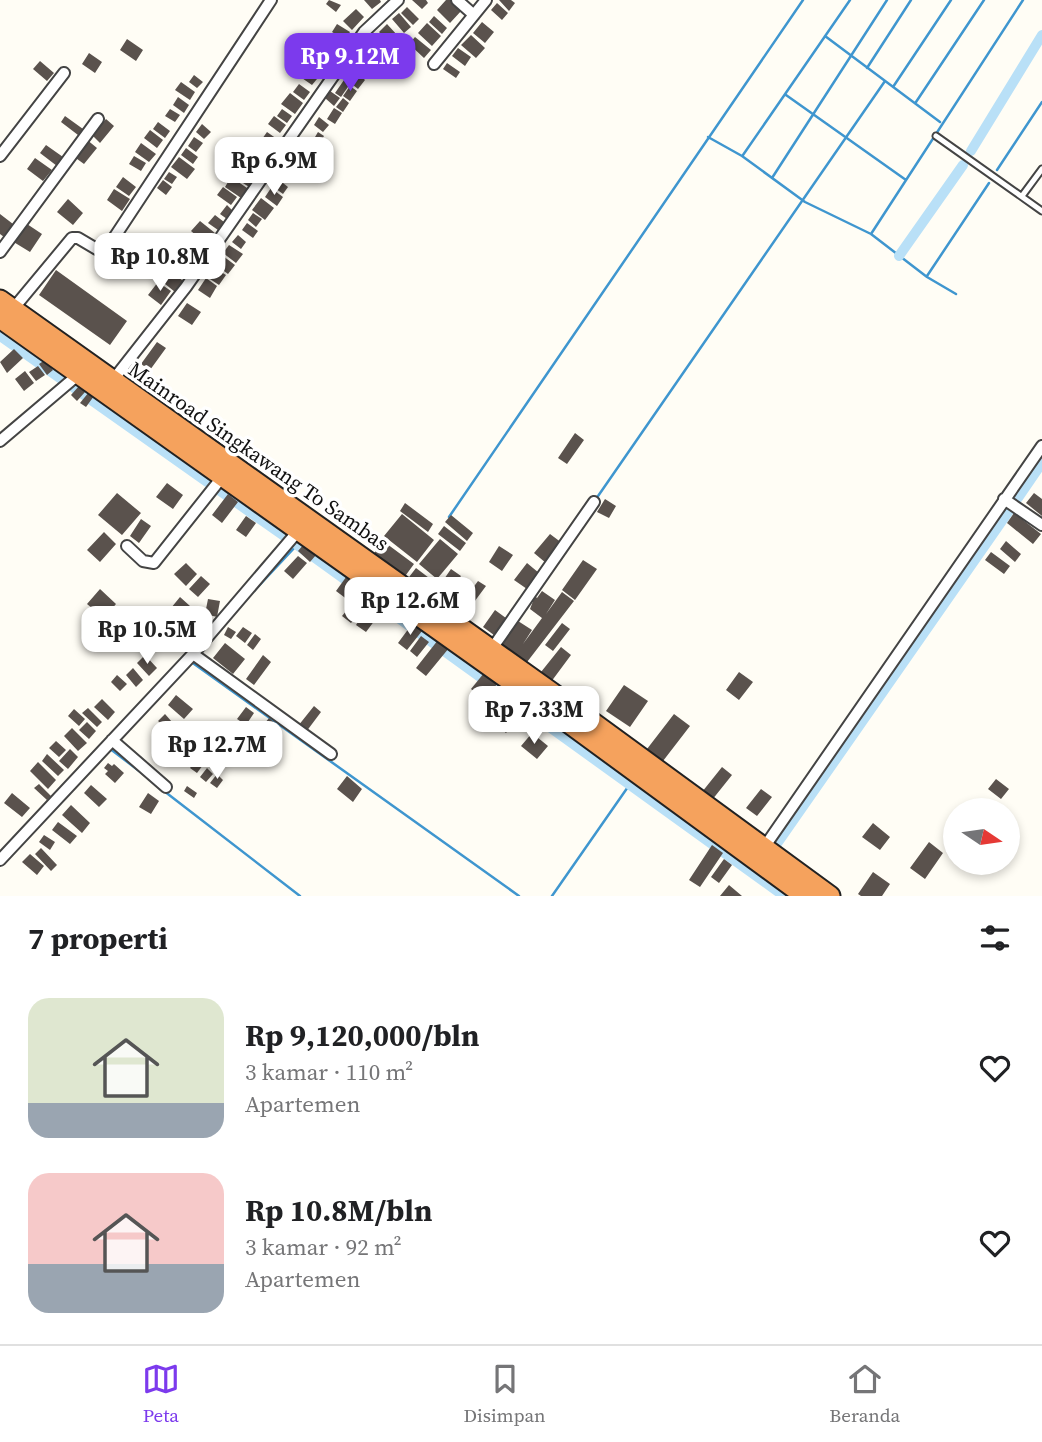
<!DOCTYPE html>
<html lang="id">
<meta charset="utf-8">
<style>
body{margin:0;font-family:"Source Serif 4",serif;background:#f2f2f2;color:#202124;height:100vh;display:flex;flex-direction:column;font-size:26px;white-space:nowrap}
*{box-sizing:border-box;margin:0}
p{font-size:23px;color:#757577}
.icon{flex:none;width:38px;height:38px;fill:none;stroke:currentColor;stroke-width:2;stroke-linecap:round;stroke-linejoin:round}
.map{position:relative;height:896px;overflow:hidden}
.drawer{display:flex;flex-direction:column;background:#fff;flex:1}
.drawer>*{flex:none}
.needle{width:46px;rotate:103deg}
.tools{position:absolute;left:943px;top:798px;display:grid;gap:14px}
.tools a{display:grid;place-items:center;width:77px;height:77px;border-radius:50%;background:#fff;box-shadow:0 4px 10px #0003;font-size:35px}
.price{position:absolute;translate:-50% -60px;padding:0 16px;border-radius:14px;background:#fff;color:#222;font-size:23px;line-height:46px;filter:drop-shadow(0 2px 4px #0008)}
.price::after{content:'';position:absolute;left:50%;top:42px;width:21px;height:16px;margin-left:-10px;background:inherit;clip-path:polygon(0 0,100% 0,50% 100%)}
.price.current{background:#7c3aed;color:#fff}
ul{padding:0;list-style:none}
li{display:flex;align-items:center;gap:21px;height:175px;padding:0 28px}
li span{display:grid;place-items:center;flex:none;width:196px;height:140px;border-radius:21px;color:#555}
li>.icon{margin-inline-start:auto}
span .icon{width:84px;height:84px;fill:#fffc;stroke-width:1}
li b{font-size:30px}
h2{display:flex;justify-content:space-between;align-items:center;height:84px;padding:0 28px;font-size:30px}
.tabs{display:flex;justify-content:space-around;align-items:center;height:98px;border-top:2px solid #e0e0e0;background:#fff;font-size:19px;color:#757577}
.tabs a{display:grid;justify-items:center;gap:4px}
.tabs .current{color:#7c3aed}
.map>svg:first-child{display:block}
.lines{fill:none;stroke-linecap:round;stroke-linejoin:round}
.stream{stroke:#3f96cf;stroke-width:2.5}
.canal{stroke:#b9e0f7;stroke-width:10}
.building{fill:#5a524d}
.lane-casing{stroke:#444;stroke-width:9}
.street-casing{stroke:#444;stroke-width:14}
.highway-casing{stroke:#222;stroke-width:23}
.lane{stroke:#fff;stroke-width:5}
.street{stroke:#fff;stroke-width:10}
.highway{stroke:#f5a25d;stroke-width:19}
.labels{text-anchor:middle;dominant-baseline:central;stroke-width:7;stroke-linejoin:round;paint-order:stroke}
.street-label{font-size:21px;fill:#111;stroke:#fff}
</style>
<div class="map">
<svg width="1042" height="896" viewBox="0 0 1042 896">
<rect width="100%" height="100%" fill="#fffdf5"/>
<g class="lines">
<!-- stream -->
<path class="stream" d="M825,36L940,122
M867,68L911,0
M893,87L951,0
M786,95L906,180
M916,102L984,0
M708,137L742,156L805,202L871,234L927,277L956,294
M743,155L850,0
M997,170L1042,102
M772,178L887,0
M871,234L1023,0
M927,276L989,183
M596,499L885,81
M449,517L803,0
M252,593L297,545
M190,661L519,896
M109,748L151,780
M164,791L300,896
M552,896L630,784"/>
<!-- canal -->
<path class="canal" d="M971,151L1042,35
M899,256L963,165
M0,336L61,379
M74,388L207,482
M220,491L284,536
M1018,498L1042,463
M297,545L784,896
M774,848L1009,511"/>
</g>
<!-- building -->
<path class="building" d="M329,0L341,5L336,12L326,4Z
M364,0H380L381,2L372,9Z
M412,0H426L428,3L422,9Z
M446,0H451L462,10L450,23L437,10Z
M499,0H511L515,3L509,11Z
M497,3L508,13L502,20L491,10Z
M407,7L419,19L413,25L401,13Z
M356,9L364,17L352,30L343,21Z
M399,13L411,27L404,33L392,19Z
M434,16L447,28L442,34L429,22Z
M482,22L494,32L485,43L473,33Z
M427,23L441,36L432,46L418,33Z
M337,24L350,32L345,40L332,32Z
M387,24L398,36L390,44L379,32Z
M330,35L343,45L336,54L323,44Z
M379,35L389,47L383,53L372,40Z
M471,35L485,48L476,58L461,45Z
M415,37L431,50L424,58L409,44Z
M127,39L143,50L136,61L120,50Z
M367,45L373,50L366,58L360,53Z
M321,48L334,57L329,63L316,55Z
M458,48L471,57L465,66L452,56Z
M375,50L382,56L375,65L368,60Z
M89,53L102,62L95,73L82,64Z
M40,61L54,73L47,81L33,69Z
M366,61L374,67L369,73L361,67Z
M447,63L460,72L456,78L443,69Z
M304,69L317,79L312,85L299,76Z
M351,70L358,75L352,83L346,78Z
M194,75L203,82L197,88L189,82Z
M360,75L365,80L358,89L353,85Z
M344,80L350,84L341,97L335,93Z
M181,82L195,92L190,100L175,90Z
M299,84L310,92L304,100L293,92Z
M350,86L357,91L350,101L343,96Z
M330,91L340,98L334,106L325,98Z
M290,93L303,103L295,114L281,104Z
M178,97L189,105L184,113L173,105Z
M343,98L349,103L343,112L336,107Z
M334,108L342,113L335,124L327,119Z
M170,109L180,115L175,122L165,116Z
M282,109L292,116L287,123L277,116Z
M65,116L83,129L78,135L61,122Z
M274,116L286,125L280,133L268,124Z
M319,117L329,125L323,132L314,125Z
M106,119L114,126L100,143L92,135Z
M158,122L170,131L165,138L153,129Z
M202,124L211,132L204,139L196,132Z
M150,130L163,140L157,148L144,138Z
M267,132L277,139L271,146L262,139Z
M318,132L324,136L318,146L312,142Z
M194,137L203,143L196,152L188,146Z
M257,138L271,149L262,159L248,149Z
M86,139L97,148L84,164L73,156Z
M303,141L315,150L309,156L298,148Z
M141,143L156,154L149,162L135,152Z
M46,145L63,157L57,166L40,153Z
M186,148L198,157L193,164L181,155Z
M297,150L308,159L302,167L291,158Z
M250,154L262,163L257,170L245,162Z
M134,156L146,163L141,171L129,164Z
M179,157L195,169L187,179L171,167Z
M35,158L52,170L43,181L27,169Z
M240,161L258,173L249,187L231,175Z
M289,161L299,169L293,176L283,167Z
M169,172L177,177L172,184L164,179Z
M123,177L136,187L129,196L116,187Z
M231,177L250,190L244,200L225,187Z
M278,179L288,187L283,194L272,186Z
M163,180L172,187L166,195L157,188Z
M223,187L237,197L231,205L217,195Z
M271,188L283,197L277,206L265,197Z
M114,189L130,199L122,211L107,200Z
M261,198L274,208L265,220L252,210Z
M68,199L83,213L73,225L57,212Z
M227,205L233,211L227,219L220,214Z
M253,213L262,219L256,227L248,220Z
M0,214L13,224L4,237L0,234Z
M215,215L224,222L218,230L208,223Z
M200,221L215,233L206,244L191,231Z
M24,222L42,234L30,252L12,241Z
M247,223L258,231L253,238L242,230Z
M190,234L206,244L200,255L183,244Z
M238,235L246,242L241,249L232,242Z
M229,245L243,254L236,263L223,253Z
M219,253L235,265L228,274L212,262Z
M175,256L188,265L182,274L169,265Z
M213,267L226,275L219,285L207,277Z
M167,268L183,281L175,292L159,279Z
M56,270L127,321L110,345L39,295Z
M206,278L217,286L210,298L198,290Z
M158,282L171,291L161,305L148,295Z
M187,303L201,312L192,325L178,316Z
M157,342L166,348L150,370L141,364Z
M14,349L23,358L7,373L0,362Z
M45,360L53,370L47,375L39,364Z
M38,366L45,375L36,381L29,372Z
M25,371L34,383L24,391L15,379Z
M79,386L85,392L77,401L71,395Z
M89,392L94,396L86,407L80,403Z
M575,433L584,440L567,464L558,458Z
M167,483L183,495L173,509L156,497Z
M117,493L141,513L122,535L98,515Z
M1034,493L1042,499V516L1026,503Z
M228,494L238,502L222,523L212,515Z
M605,499L616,506L609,518L597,512Z
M405,503L433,524L428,532L400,511Z
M1014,513L1041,534L1033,544L1007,523Z
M402,514L434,540L417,562L384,536Z
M451,515L473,533L467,541L445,522Z
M246,516L256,523L246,537L236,530Z
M141,519L151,526L139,543L130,536Z
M444,526L466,543L460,551L438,534Z
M104,532L116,544L100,562L87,550Z
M550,534L562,543L546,563L534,553Z
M440,539L458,554L437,579L419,564Z
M383,541L414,564L403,579L372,556Z
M1006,541L1021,554L1015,562L1000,549Z
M304,544L316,555L310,562L298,551Z
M499,546L513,555L502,571L489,562Z
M991,552L1010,566L1004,574L985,560Z
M298,556L307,563L293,579L284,571Z
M583,560L597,569L575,600L562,590Z
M186,563L197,574L186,586L174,574Z
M527,563L539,573L527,589L514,580Z
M416,568L437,584L427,597L406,581Z
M451,569L461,576L441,605L431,598Z
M349,573L362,583L348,600L336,591Z
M201,576L210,584L198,597L189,589Z
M478,581L486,586L466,613L458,608Z
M100,589L116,604L104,618L87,604Z
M542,591L555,600L546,614L562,592L574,601L524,666L498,649L518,621L532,630L523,644L542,618L530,609L535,596L537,598Z
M180,597L190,606L182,616L171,608Z
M357,598L366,605L351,623L342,616Z
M208,599L220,601L217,617L205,614Z
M495,610L510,621L498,638L483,627Z
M194,611L202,618L193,629L184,622Z
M365,612L375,620L366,632L356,625Z
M167,616L176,624L171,629L162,621Z
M562,623L570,629L553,651L545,645Z
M412,624L422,631L407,650L398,643Z
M228,627L236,632L231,639L224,635Z
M243,627L252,633L245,643L236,636Z
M163,629L175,639L168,647L156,637Z
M255,634L261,639L253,650L247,645Z
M421,636L429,642L417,657L410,651Z
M438,640L449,648L426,676L416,668Z
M225,643L245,659L233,674L213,658Z
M561,647L571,655L548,686L537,677Z
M145,655L157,668L149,676L137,663Z
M263,655L271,662L254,685L246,679Z
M133,668L143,680L136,687L126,675Z
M739,672L753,682L739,700L726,690Z
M484,673L497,684L485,700L471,689Z
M117,675L127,684L120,691L111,682Z
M624,685L648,701L630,727L606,711Z
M500,688L509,695L495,713L486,706Z
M176,695L193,709L184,719L168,705Z
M102,699L115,712L108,720L94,707Z
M507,703L521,715L506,733L492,721Z
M314,706L321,712L306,732L298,726Z
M246,707L254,713L246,725L237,719Z
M88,708L102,722L97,727L82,713Z
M74,709L85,719L79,726L68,716Z
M165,714L172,722L166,728L158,721Z
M674,714L690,726L663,761L647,749Z
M269,718L280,727L267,743L256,734Z
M87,722L96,731L89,739L79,730Z
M72,728L87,743L78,751L64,736Z
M211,729L217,735L209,745L202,739Z
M532,733L548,746L537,759L521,746Z
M164,738L172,745L166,752L158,746Z
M56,741L66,750L59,757L49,748Z
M175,746L181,751L174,759L169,755Z
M70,749L78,757L68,769L59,761Z
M185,753L193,759L186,767L179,761Z
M47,754L64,770L58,776L42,761Z
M196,760L203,765L197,773L190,768Z
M38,762L56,780L48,789L30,771Z
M108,763L112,766L114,764L124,773L115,783L105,774L108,771L104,768Z
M722,767L732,775L712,800L702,792Z
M207,768L213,774L206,782L200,777Z
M217,774L223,780L217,788L210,783Z
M347,776L362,789L353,802L337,789Z
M996,779L1009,789L1001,799L988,789Z
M39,784L51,796L47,800L34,788Z
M91,785L107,799L99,807L84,793Z
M187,786L197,793L194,798L184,791Z
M761,789L772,797L757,816L746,808Z
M12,793L30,808L22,817L4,803Z
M148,793L159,801L151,814L139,807Z
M71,805L90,823L82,833L62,815Z
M58,822L77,836L70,844L52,830Z
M873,823L890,837L880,850L862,837Z
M44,835L55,842L50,850L39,842Z
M929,842L943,853L925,879L910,868Z
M712,845L723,853L700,887L689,880Z
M41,848L57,865L51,871L35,854Z
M30,854L44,866L37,875L22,862Z
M724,859L732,865L719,883L711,877Z
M873,872L890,884L882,896H861L858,894Z
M729,885L742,896H720Z"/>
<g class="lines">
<!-- lane casing -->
<g class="lane-casing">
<path id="lane" d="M936,136L1042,211
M1022,196L1042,169"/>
</g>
<!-- street casing -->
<g class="street-casing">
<path id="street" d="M457,0L474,15
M434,64L486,0
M0,156L64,73
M0,252L98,119
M13,309L72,238H78L100,251L106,250L271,0
M113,380L186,287L364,32L398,0
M0,441L79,374
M1004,499L1042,525
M127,546L143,561L154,563L223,476
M491,650L594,502
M193,654L331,754
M112,740L166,787
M763,849L1042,446
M0,860L193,654L299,530"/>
</g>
<!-- highway casing -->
<g class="highway-casing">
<path id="highway" d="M0,300L551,692L830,896
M0,318L547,707L805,896"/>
</g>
<!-- lane -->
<use href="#lane" class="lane"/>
<!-- street -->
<use href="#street" class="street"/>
<!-- highway -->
<use href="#highway" class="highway"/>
</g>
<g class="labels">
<!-- street labels -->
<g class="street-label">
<text transform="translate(259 456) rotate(35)">Mainroad Singkawang To Sambas</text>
</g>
</g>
</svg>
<div class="tools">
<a><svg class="needle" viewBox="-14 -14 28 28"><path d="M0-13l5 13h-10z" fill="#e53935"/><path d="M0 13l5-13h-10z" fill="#757577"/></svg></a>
</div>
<b class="price current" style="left:350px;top:93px">Rp 9.12M</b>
<b class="price" style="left:274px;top:197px">Rp 6.9M</b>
<b class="price" style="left:160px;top:293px">Rp 10.8M</b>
<b class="price" style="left:410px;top:637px">Rp 12.6M</b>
<b class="price" style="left:147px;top:666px">Rp 10.5M</b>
<b class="price" style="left:534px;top:746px">Rp 7.33M</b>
<b class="price" style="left:217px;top:781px">Rp 12.7M</b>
</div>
<section class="drawer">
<h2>7 properti<svg class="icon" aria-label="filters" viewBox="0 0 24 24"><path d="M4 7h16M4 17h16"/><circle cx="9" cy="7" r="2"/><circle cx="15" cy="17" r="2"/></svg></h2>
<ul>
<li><span style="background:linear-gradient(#dfe7d0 75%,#9aa5b1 0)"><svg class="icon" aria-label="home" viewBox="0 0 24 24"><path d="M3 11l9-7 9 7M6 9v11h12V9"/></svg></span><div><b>Rp 9,120,000/bln</b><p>3 kamar · 110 m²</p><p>Apartemen</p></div><svg class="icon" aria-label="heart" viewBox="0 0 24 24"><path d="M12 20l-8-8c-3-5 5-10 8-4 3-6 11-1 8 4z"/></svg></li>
<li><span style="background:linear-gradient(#f6c9c9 65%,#9aa5b1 0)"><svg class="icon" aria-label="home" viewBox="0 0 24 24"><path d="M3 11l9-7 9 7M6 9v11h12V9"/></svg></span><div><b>Rp 10.8M/bln</b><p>3 kamar · 92 m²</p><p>Apartemen</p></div><svg class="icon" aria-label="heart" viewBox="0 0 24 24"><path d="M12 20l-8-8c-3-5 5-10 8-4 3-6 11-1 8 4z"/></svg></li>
</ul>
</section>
<nav class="tabs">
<a class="current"><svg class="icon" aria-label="map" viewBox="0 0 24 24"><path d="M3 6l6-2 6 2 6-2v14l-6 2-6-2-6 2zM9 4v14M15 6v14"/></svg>Peta</a>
<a><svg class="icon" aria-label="saved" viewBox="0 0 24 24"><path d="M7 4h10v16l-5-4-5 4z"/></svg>Disimpan</a>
<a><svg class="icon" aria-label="home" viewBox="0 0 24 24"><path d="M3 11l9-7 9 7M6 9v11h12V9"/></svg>Beranda</a>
</nav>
